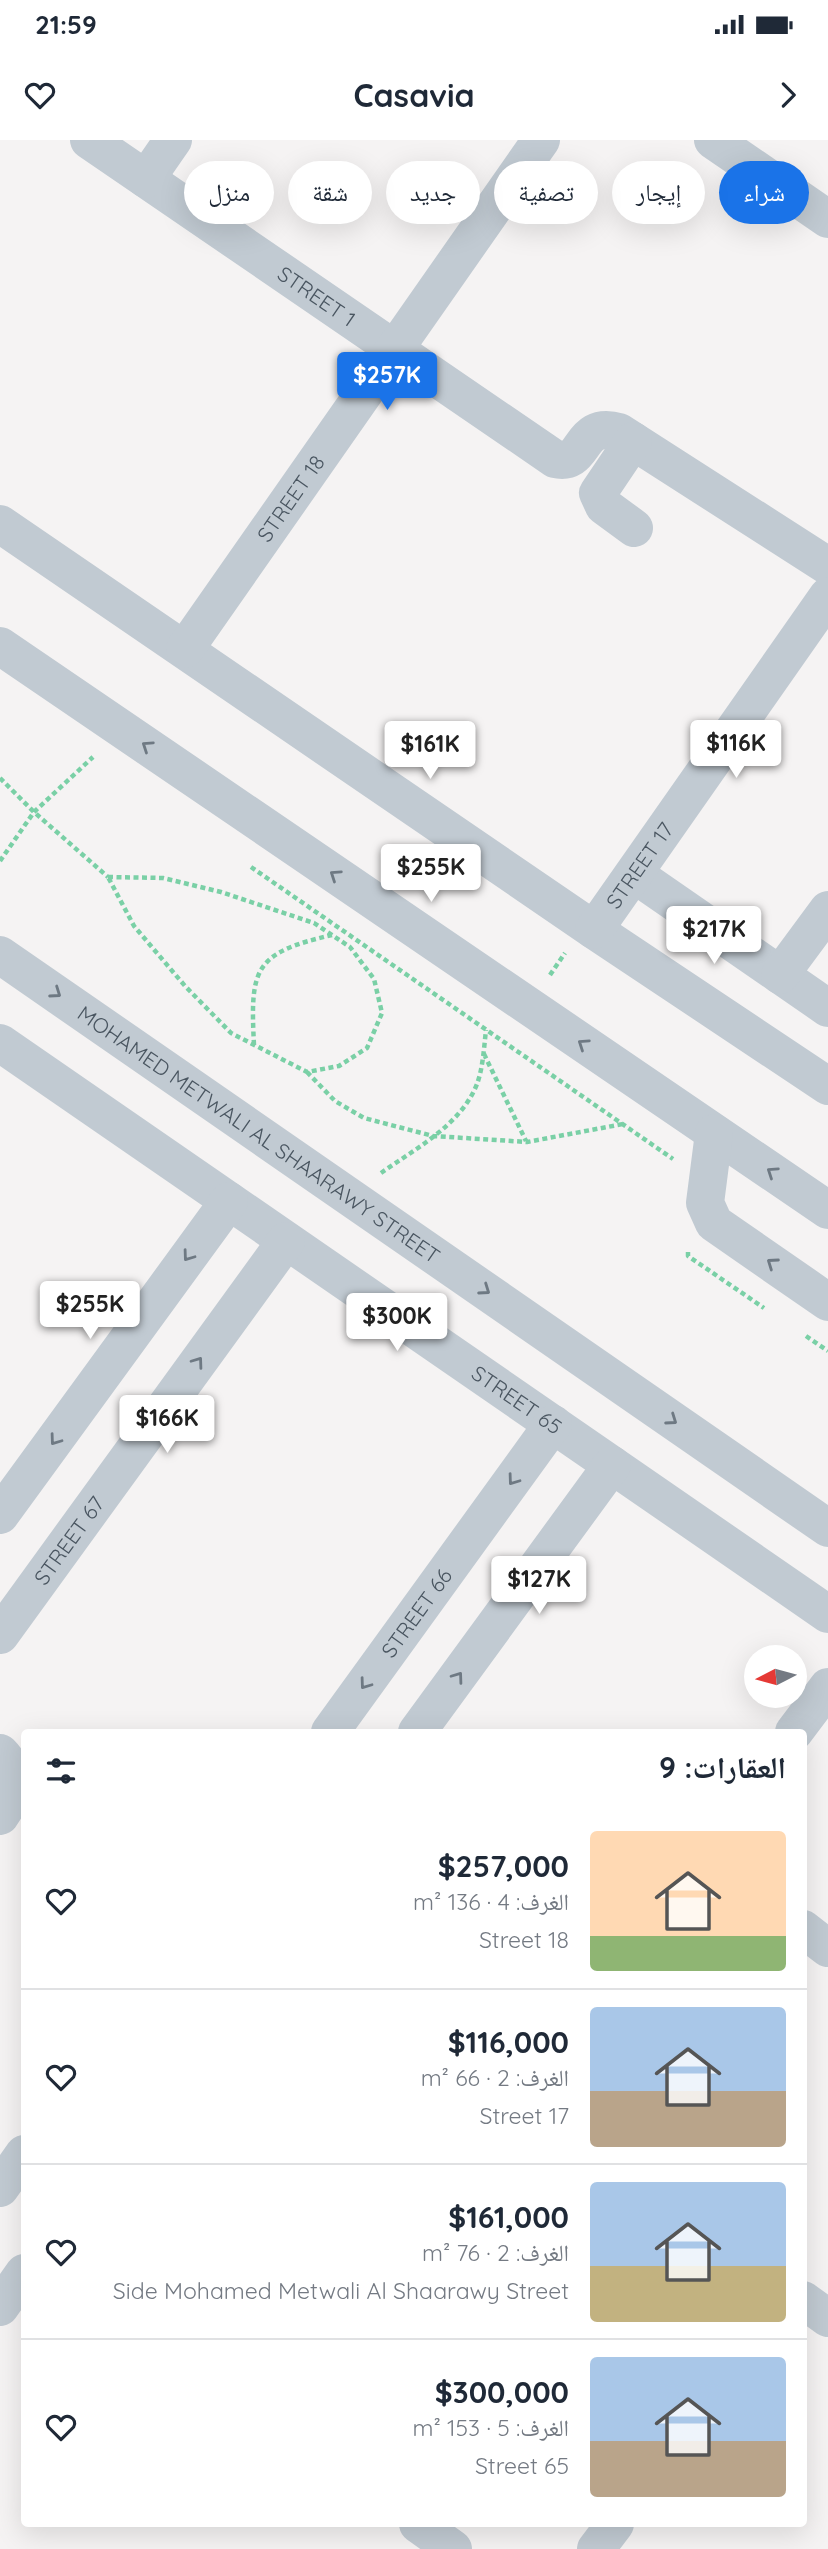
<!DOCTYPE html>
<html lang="ar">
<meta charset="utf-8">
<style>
body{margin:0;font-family:Quicksand,"Noto Naskh Arabic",sans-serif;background:#f2f2f3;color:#1f2937;direction:rtl;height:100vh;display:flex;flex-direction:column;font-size:26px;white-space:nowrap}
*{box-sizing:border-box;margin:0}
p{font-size:23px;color:#747a83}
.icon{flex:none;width:38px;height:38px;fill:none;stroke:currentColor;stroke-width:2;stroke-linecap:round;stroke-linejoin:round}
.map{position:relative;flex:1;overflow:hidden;direction:ltr}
.side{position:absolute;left:21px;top:1589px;width:786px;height:798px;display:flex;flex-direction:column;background:#fff;border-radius:7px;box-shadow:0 7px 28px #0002;direction:rtl}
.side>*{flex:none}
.banner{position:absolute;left:21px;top:21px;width:788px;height:63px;direction:rtl;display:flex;gap:14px}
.needle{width:46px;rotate:264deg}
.tools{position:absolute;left:744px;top:1505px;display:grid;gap:14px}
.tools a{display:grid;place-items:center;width:63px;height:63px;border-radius:50%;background:#fff;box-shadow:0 7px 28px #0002;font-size:35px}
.price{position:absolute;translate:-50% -60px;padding:0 16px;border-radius:7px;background:#fff;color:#222;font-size:23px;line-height:46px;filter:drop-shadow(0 2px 4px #0008)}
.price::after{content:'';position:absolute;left:50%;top:42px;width:21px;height:16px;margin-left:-10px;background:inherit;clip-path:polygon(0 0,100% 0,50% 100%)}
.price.current{background:#1a73e8;color:#fff}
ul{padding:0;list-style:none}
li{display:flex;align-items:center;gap:21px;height:175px;padding:0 21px}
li+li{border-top:2px solid #e0e1e3}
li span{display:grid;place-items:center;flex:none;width:196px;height:140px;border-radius:7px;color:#555}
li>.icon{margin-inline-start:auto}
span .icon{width:84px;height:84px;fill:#fffc;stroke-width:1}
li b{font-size:30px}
h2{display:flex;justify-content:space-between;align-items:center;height:84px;padding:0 21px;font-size:30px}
.tag{padding:0 24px;border-radius:32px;background:#fff;box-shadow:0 7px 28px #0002;font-size:24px;line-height:63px}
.tag.current{background:#1a73e8;color:#fff}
.status{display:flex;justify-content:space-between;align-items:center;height:49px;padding:0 35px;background:#fff;direction:ltr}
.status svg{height:19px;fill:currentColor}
header{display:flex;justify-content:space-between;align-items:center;height:91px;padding:0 21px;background:#fff;font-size:32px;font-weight:700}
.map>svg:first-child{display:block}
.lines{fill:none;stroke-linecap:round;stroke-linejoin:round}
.path{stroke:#7ad0a6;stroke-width:4.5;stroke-dasharray:5 3.5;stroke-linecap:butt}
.minor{stroke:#c1cad2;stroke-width:38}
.oneway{stroke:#6e7983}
.labels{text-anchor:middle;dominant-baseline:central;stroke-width:6;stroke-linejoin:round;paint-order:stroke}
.street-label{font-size:21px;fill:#4a5661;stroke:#fff}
</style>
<div class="status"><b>21:59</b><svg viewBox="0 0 49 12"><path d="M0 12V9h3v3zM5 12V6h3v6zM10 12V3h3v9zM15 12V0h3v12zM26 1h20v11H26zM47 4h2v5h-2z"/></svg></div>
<header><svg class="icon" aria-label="forward" viewBox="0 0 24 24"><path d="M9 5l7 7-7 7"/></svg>Casavia<svg class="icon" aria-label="heart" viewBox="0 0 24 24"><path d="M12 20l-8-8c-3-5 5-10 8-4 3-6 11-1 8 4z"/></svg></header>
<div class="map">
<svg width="828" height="2409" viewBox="0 0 828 2409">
<rect width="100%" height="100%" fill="#f5f3f3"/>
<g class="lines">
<!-- path -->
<path class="path" d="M0,638L34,672L108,737
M0,721L34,672L93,617
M251,727L673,1019
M108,737L163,738L221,752L314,783L350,807L374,839L382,873L367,908L339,926L307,932L231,893L185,846L134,786Z
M550,835L565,813
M254,905C250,828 254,813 332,795
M484,914L526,1001
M307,932L335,961L364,978L433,996L527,1002L623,984
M381,1033C415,1009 461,985 477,944C483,928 484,907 486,890
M688,1112V1116L764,1168
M806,1196L828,1211"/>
<!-- minor -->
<g class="minor">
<path id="s1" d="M89,0L555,319C588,327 576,280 619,292L828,426"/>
<path d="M713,0L828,79"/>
<path d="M146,39L173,0"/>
<path d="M633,301L598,353L604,366L634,388"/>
<path d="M0,384L594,790L828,946"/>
<path d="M0,506L828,1070"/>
<path id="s2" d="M185,509L541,0"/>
<path d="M634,734L828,868"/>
<path id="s3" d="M594,790L828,456"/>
<path id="s4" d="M0,815L828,1388"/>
<path d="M780,835L828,770"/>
<path id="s5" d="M0,903L828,1474"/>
<path d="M714,993L705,1063L714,1083L828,1162"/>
<path d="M0,1375L229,1061"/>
<path id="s6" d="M0,1495L286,1101"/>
<path id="s7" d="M330,1592L553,1284"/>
<path d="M417,1592L612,1325"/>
<path d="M794,1592L828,1547"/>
<path d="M0,1613C20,1633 15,1656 0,1676"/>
<path d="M803,1789L828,1808"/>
<path d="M0,2048L24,2014"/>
<path d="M803,2160L828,2178"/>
<path d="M0,2167L24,2133"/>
<path d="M418,2384L453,2409"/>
<path d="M596,2409L615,2384"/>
</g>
</g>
<!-- one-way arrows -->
<defs><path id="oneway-chevron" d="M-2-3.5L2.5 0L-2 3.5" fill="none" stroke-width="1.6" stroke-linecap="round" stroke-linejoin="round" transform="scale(1.75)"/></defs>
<g class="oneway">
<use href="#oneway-chevron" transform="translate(147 606) rotate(-146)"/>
<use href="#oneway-chevron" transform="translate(335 735) rotate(-146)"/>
<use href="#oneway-chevron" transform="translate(56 853) rotate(35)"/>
<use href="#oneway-chevron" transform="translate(583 904) rotate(-146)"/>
<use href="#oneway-chevron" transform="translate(772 1032) rotate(-146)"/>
<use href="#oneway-chevron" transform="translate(188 1116) rotate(126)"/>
<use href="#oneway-chevron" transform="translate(772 1123) rotate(-145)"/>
<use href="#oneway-chevron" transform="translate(485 1150) rotate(35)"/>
<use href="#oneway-chevron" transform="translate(198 1222) rotate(-54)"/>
<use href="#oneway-chevron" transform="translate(672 1280) rotate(35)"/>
<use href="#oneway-chevron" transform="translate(55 1300) rotate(126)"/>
<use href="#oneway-chevron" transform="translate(513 1340) rotate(126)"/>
<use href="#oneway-chevron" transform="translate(458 1537) rotate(-54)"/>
<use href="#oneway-chevron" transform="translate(365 1544) rotate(126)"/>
</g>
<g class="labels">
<!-- street labels -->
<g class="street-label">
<text stroke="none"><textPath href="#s1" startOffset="276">STREET 1</textPath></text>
<text stroke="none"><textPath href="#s2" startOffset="184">STREET 18</textPath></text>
<text stroke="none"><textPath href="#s3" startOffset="79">STREET 17</textPath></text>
<text stroke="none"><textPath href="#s4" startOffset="315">MOHAMED METWALI AL SHAARAWY STREET</textPath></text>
<text stroke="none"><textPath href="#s5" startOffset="628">STREET 65</textPath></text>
<text stroke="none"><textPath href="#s6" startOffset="117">STREET 67</textPath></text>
<text stroke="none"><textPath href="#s7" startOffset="147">STREET 66</textPath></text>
</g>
</g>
</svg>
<div class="tools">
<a><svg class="needle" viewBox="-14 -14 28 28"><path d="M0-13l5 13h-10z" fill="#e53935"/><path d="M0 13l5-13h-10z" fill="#747a83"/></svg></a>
</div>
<b class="price current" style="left:387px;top:272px">$257K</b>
<b class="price" style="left:736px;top:640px">$116K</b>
<b class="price" style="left:430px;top:641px">$161K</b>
<b class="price" style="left:431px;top:764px">$255K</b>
<b class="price" style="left:714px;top:826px">$217K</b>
<b class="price" style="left:90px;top:1201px">$255K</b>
<b class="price" style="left:397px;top:1213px">$300K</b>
<b class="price" style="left:167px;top:1315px">$166K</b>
<b class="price" style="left:539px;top:1476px">$127K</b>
<div class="banner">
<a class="tag current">شراء</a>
<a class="tag">إيجار</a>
<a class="tag">تصفية</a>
<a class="tag">جديد</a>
<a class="tag">شقة</a>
<a class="tag">منزل</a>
</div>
<section class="side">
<h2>العقارات: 9<svg class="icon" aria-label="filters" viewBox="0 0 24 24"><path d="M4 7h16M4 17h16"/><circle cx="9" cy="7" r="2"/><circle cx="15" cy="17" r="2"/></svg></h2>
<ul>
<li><span style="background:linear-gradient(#ffd9b3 75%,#8fb573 0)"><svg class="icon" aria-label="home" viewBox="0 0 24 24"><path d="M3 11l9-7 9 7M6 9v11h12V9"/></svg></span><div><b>$257,000</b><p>الغرف: 4 · 136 m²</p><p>Street 18</p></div><svg class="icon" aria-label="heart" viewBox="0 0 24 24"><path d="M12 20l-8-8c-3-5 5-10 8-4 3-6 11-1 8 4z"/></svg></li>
<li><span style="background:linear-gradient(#a9c7e8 60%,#b9a48a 0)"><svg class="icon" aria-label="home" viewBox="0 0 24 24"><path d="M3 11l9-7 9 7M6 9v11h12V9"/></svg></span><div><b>$116,000</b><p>الغرف: 2 · 66 m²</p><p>Street 17</p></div><svg class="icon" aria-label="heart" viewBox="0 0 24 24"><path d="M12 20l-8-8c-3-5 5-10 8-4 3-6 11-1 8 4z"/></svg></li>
<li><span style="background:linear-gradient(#a9c7e8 60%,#c2b280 0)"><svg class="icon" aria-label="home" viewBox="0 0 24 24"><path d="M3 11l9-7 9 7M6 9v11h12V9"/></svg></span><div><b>$161,000</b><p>الغرف: 2 · 76 m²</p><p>Side Mohamed Metwali Al Shaarawy Street</p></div><svg class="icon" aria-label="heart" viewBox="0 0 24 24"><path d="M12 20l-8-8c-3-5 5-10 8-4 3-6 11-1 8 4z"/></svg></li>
<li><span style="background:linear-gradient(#a9c7e8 60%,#b9a48a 0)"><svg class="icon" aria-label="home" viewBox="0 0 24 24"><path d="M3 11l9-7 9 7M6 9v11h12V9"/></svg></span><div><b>$300,000</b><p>الغرف: 5 · 153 m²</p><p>Street 65</p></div><svg class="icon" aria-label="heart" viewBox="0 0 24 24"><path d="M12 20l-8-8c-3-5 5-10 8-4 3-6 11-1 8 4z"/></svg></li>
</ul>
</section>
</div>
